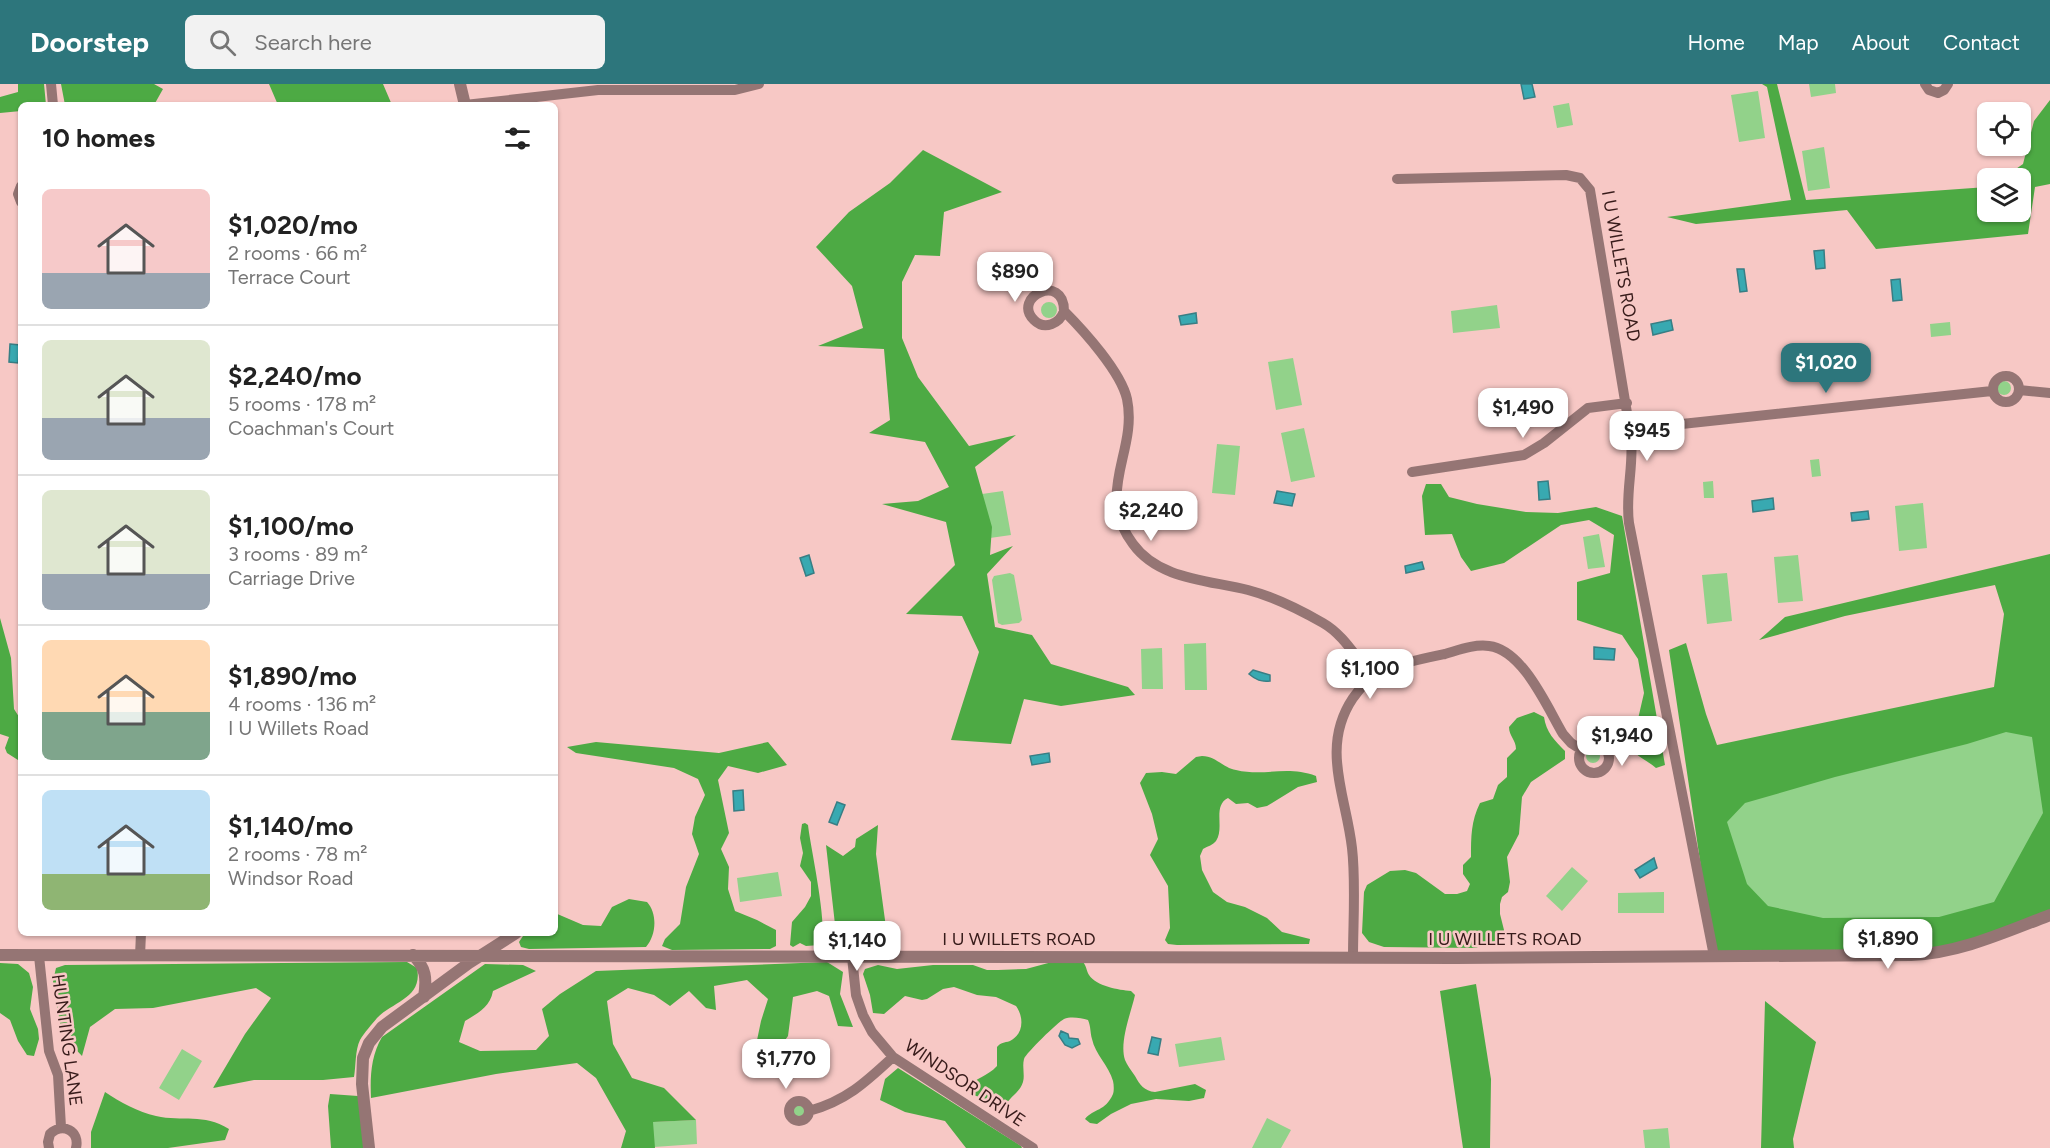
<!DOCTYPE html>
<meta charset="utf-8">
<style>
body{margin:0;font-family:Figtree,sans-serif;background:#f2f2f2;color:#222;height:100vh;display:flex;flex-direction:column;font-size:22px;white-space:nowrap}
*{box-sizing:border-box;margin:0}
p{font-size:20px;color:#767676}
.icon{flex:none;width:33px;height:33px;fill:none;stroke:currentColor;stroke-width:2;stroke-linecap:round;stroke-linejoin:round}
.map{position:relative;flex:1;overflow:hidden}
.drawer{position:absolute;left:18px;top:18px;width:540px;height:834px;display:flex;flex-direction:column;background:#fff;border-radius:9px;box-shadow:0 2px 4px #0004}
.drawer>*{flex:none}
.buttons{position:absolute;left:1977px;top:18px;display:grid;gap:12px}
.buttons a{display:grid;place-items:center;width:54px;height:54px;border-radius:9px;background:#fff;box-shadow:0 2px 4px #0004;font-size:30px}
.price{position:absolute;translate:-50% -51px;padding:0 14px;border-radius:12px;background:#fff;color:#222;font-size:20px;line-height:39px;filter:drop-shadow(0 2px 3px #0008)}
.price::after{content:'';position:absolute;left:50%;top:36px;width:18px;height:14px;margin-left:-9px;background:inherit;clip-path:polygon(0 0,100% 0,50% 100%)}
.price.active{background:#2d767c;color:#fff}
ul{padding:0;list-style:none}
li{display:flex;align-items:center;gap:18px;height:150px;padding:0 24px}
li+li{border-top:2px solid #e0e0e0}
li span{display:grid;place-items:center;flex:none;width:168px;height:120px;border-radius:9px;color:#555}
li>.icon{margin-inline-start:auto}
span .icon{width:72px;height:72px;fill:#fffc;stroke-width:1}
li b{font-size:26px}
h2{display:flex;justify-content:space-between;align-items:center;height:72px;padding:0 24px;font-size:26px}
header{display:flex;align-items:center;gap:36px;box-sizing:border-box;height:84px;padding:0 30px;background:#2d767c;color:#fff}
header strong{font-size:28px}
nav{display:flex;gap:33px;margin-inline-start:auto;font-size:21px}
.search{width:420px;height:54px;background:#f2f2f2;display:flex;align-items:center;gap:15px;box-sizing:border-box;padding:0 21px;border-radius:9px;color:#767676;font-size:22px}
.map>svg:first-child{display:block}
.green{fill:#92d28a}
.forest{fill:#4daa44;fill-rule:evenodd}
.water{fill:#38a9b1;stroke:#387e84;stroke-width:1.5}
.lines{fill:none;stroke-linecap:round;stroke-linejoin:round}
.minor{stroke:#957574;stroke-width:10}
.tertiary{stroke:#957574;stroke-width:12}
.labels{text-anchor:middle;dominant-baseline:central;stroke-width:5;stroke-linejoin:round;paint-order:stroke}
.street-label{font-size:18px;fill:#371b1a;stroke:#f7c8c5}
</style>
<header>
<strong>Doorstep</strong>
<div class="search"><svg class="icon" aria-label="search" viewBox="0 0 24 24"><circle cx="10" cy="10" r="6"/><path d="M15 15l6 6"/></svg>Search here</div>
<nav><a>Home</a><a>Map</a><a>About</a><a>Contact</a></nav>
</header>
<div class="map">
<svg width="2050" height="1064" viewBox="0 0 2050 1064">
<rect width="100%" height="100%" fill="#f7c8c5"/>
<!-- green -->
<path class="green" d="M1809,0H1835L1836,9L1811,13Z
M1758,7L1765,54L1739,58L1731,11Z
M1569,19L1573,41L1557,44L1553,22Z
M1824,63L1830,104L1808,107L1802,67Z
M1041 226a8 8 0 1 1 16 0a8 8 0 1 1-16 0Z
M1497,221L1500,244L1453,249L1451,227Z
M1950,238L1951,251L1931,253L1930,240Z
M1293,274L1302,321L1276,326L1268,278Z
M1997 304a7 7 0 1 1 14 0a7 7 0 1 1-14 0Z
M1304,344L1315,393L1291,398L1281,349Z
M1217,360L1240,362L1235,411L1212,409Z
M1819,375L1821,392L1812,393L1810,376Z
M1713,397L1714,414H1704L1703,398Z
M1003,407L1011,451L990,454L982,410Z
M1923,419L1927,464L1899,467L1895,422Z
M1599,450L1605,483L1588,485L1583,453Z
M1798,471L1803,517L1778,519L1774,473Z
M1010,489L1014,491L1022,536L1019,539L1002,541L998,539L992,496L994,492Z
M1727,489L1732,537L1707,540L1702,491Z
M1206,559L1207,606H1185L1184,560Z
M1162,564L1163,605H1142L1141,565Z
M2031,638L2050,721L1994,834L1744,839L1720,716Z
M1586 672a7 7 0 1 1 14 0a7 7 0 1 1-14 0Z
M1572,783L1588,797L1562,827L1546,812Z
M778,788L782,812L740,818L737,794Z
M1664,808V829H1618V809Z
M1221,953L1225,976L1179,983L1175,960Z
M182,965L202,977L179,1016L159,1004Z
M792 1027a7 7 0 1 1 14 0a7 7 0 1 1-14 0Z
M1267,1034L1291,1046L1281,1064H1252Z
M696,1036L697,1060L654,1063L652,1038Z
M1668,1044L1670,1064H1645L1643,1046Z"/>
<!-- forest -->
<path class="forest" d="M18,0H44L46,21H21V27L0,29V13L18,8Z
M61,0H154L163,5L154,21H65Z
M269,0H383L392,21H278Z
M1762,0H1777L1806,116L1987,103L1988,128H2020V94H2003L2023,80L2034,37L2050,16V100L2035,103L2028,150L1876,165L1847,126L1696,140L1667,133L1791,116L1767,3Z
M923,66L1002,108L944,128L940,172L915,171L902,198V254L918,293L969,362L1016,351L975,383L992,443L990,471L1013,462L987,490L995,543L1032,551L1051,580L1128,603L1135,611L1061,622L1024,615L1011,660L951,656L979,568L962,532L906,530L955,481L946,438L882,420L918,417L949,403L925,358L869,349L890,336L884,265L818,262L863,244L852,202L816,163L849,128L890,99Z
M1426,400H1441L1449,413L1477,420L1526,428L1558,429L1596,423L1622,432L1665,681L1656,684C1644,674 1630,670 1625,654L1627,646L1638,635L1644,609L1638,575L1622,551L1577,536V498L1610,489L1614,451L1589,436L1561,441L1504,479L1471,487L1461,473L1452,450L1425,451L1422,412Z
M2050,470V831L1950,866L1714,872L1669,566L1686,559L1706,630L1717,661L1994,603L2004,530L1995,501L1845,532L1759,556L1785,533ZM2006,648L2032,653L2043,729L1994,818L1939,833L1823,834L1768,822L1747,800L1727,738L1745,719L1835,693L1967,660Z
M0,534L11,574L14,625L21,636V672L18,676L7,669L5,664L9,653L0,650Z
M1534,628L1544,633C1546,648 1555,657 1565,667V675L1531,698L1522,713L1519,750L1507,773L1510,798L1508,808L1502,813L1500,820V830L1504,846L1502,855L1475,864L1384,863L1369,858L1362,849L1364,808L1367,801L1390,787L1405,786L1416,789L1445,810H1457L1467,807L1470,800L1463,790V781L1471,773C1471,753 1471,737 1480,719L1493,715L1498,701L1507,693V674L1516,665C1516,656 1509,652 1509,643L1517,634Z
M596,658L719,669L768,658L787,681L758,689L728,682L718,696L729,749L721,765L729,783L728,805L735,827L757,836L776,846V862L770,865L672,866L662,862L665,855L680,840L686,803L699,770L692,750L695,733L705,711L698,695L674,684L576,669L567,663Z
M1202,672C1216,672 1223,684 1236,686C1265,693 1286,681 1316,692L1317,698L1298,703L1267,722L1257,724L1248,719L1236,720L1228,714C1212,722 1225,744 1216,757C1213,761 1208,762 1203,765L1200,772L1202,786L1213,808L1227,818L1245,823L1267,834L1282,848L1310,855L1309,860L1177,861L1168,860L1165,856L1170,844L1168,802L1150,771L1158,755L1152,730L1140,699L1146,689L1162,688L1176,690L1196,673Z
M805,739L808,741C810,761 830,850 820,861L806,862L800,859L793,863L790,861L792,838L805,823L811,812V798L800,782L803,769L800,754L802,740Z
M878,741L876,770L888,858L886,861L880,862L844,861L837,858L826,761L843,772L855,763L856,755Z
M629,815L647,818C658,830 656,852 646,863L529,865L521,863L519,858L525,849H555V829L583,841L601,842L612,823Z
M407,878L417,884C423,914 394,917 377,934C372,940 364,949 360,956C355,966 356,982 354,993L323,996H254L213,1004L245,950L271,914L256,904L153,924L115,925L90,943L82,972L62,951L53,897L56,884L65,881Z
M827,878L843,888L840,910L853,943L838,942L829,912L817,907L793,913L788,952L771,976L756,961L761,937L768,915L747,896L714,902L716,926L706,924L689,907L670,922L654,911L628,904L607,917L613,960L632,994L664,1004L696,1036L653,1038L655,1064H621L626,1047L596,994L577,979L496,990L371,1014C370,992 371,972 382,953L485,880L523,881L536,887L493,907C490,923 478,929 465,937L459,958L480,967L536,966L549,952L542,925L560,910L596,887Z
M1052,878H1083C1087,883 1086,886 1089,891C1096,902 1119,906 1131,907L1135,911C1131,929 1119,958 1125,976C1127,981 1131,986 1135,992C1140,1001 1144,1007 1155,1008L1195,1000L1206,1006L1204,1014L1189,1017L1156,1015L1131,1020L1111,1030L1097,1040L1090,1039L1085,1035C1094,1024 1105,1028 1113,1010C1114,1007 1114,1001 1113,997C1109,982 1095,970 1092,955C1090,948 1091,943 1088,936C1081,934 1071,932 1064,935C1058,938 1026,969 1024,975C1022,983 1025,991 1023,998C1020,1009 1007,1014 1004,1025L999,1024L989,1016L973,1011L968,1005C975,993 987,993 997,982V963C1001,958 1004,959 1010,957C1024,950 1024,933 1016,922L996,913L977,911L954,903L943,905L927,915L922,916L905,912L884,930L873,929L870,911L863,890L865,885L878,881L897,885L933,881H973L987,886H998L1026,885Z
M0,879L18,880L29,889L33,903L30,925L38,945L39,955L34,972L27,971L18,957L10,936L0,929Z
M1476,900L1491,995L1490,1064H1463L1440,907Z
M1765,917L1816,958L1793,1055L1794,1064H1761Z
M898,984L1021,1062L1022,1064H966L945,1037L905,1028L880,1016L885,995Z
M105,1008C120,1018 138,1028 156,1032C183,1038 203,1029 229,1045L225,1056L168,1064H91V1048Z
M330,1010L358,1012L365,1064H331L328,1022Z"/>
<!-- water -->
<path class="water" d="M1521,0H1532L1535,13L1524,15Z
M1824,166L1825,184L1816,185L1814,167Z
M1737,185H1744L1747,207L1740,208Z
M1900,195L1902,216L1893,217L1891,196Z
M1196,229L1197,239L1181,241L1179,232Z
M1671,236L1673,246L1653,251L1651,240Z
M10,260L20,261L18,279L9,278Z
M1548,397L1550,415L1539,416L1538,398Z
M1277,407L1295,410L1292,422L1274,419Z
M1773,414L1774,425L1753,428L1752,417Z
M1868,427L1869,435L1852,437L1851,429Z
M809,471L814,489L806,492L800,474Z
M1422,478L1424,485L1406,489L1405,482Z
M1594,563L1615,565L1614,576L1594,575Z
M1253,586L1270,591V597C1261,598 1256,596 1249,590Z
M1049,669L1050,678L1032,681L1030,672Z
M743,706L744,726L734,727L733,707Z
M837,718L845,721L837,741L829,738Z
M1654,774L1657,784L1640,794L1635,786Z
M1061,947L1068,950L1069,954L1078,955L1080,960L1072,964L1065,961L1059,952Z
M1152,953L1161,955L1158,971L1148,969Z"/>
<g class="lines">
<!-- minor -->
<path class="minor" d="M51,0L53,21
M1925,0L1929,6L1938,9L1944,6L1948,0
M465,21L598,6H735L759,0
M1397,95L1566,91L1580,94L1590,106L1631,353C1634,382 1625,410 1629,439L1714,872
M21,102L18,110L21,118
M1064,227C1060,239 1045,247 1034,236C1011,213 1064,188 1064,227C1084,247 1121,288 1127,315C1138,368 1094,408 1133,460C1159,496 1209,496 1248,506C1271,512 1302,527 1323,539C1344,551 1356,574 1372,592
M1993 305a13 13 0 1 1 26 0a13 13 0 1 1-26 0Z
M2019,306L2050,309
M1663,342L1992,307
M1412,388L1524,371L1544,359L1588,324L1627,319
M1579 674a15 15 0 1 1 30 0a15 15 0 1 1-30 0Z
M39,872L49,967L58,991L61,1043
M140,872L141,849
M852,873L856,911L863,931L872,948L893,973L1033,1064
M1353,873C1353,839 1356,798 1352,764C1346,711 1320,663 1353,614C1359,606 1367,595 1375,591C1396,580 1421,575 1445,570C1459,566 1474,560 1489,562C1523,566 1547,623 1563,650L1571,659L1582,666
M789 1027a10 10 0 1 1 20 0a10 10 0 1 1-20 0Z
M809,1027C846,1017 866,998 893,973
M49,1064L48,1058L50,1050C63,1038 80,1047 76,1064"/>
<!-- tertiary -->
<path class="tertiary" d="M460,0L465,21
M0,871L1455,874L1911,871C1960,869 2005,848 2050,831
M413,871C426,884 427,894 424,913
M369,1064L362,1000L363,974L369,959L382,943L469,879L516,849"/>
</g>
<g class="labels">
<!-- street labels -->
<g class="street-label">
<text transform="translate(1621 182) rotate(80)">I U WILLETS ROAD</text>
<text x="1019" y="855">I U WILLETS ROAD</text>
<text x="1505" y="855">I U WILLETS ROAD</text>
<text transform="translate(67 956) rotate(82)">HUNTING LANE</text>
<text transform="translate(965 999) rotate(34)">WINDSOR DRIVE</text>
</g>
</g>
</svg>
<div class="buttons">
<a><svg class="icon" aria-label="locate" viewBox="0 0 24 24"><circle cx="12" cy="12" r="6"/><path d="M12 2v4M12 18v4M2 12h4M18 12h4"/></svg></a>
<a><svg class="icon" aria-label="layers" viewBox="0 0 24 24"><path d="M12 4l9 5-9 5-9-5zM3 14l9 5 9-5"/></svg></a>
</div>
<b class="price" style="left:1015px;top:219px">$890</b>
<b class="price active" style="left:1826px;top:310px">$1,020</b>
<b class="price" style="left:1523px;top:355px">$1,490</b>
<b class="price" style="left:1647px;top:378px">$945</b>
<b class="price" style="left:1151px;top:458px">$2,240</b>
<b class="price" style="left:1370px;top:616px">$1,100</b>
<b class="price" style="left:1622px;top:683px">$1,940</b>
<b class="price" style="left:1888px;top:886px">$1,890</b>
<b class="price" style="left:857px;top:888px">$1,140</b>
<b class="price" style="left:786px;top:1006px">$1,770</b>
<section class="drawer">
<h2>10 homes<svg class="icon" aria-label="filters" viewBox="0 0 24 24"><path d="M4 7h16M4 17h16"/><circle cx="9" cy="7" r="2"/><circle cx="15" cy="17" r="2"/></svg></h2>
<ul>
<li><span style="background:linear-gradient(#f6c9c9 70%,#9aa5b1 0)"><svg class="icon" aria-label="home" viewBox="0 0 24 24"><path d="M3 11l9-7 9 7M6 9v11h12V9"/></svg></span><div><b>$1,020/mo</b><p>2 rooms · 66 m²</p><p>Terrace Court</p></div></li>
<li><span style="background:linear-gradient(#dfe7d0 65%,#9aa5b1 0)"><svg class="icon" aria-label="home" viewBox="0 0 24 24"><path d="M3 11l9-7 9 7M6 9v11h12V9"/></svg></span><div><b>$2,240/mo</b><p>5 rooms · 178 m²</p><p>Coachman's Court</p></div></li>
<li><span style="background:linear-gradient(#dfe7d0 70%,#9aa5b1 0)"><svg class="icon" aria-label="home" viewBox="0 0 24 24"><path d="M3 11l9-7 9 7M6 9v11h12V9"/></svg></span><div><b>$1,100/mo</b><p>3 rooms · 89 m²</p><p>Carriage Drive</p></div></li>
<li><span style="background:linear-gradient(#ffd9b3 60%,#7fa58c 0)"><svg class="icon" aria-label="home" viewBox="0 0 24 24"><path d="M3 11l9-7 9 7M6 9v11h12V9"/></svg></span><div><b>$1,890/mo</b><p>4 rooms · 136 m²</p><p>I U Willets Road</p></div></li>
<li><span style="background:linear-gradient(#bfe0f5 70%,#8fb573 0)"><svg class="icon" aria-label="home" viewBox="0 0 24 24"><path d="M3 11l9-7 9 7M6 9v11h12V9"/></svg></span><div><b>$1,140/mo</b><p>2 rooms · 78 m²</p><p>Windsor Road</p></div></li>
</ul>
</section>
</div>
